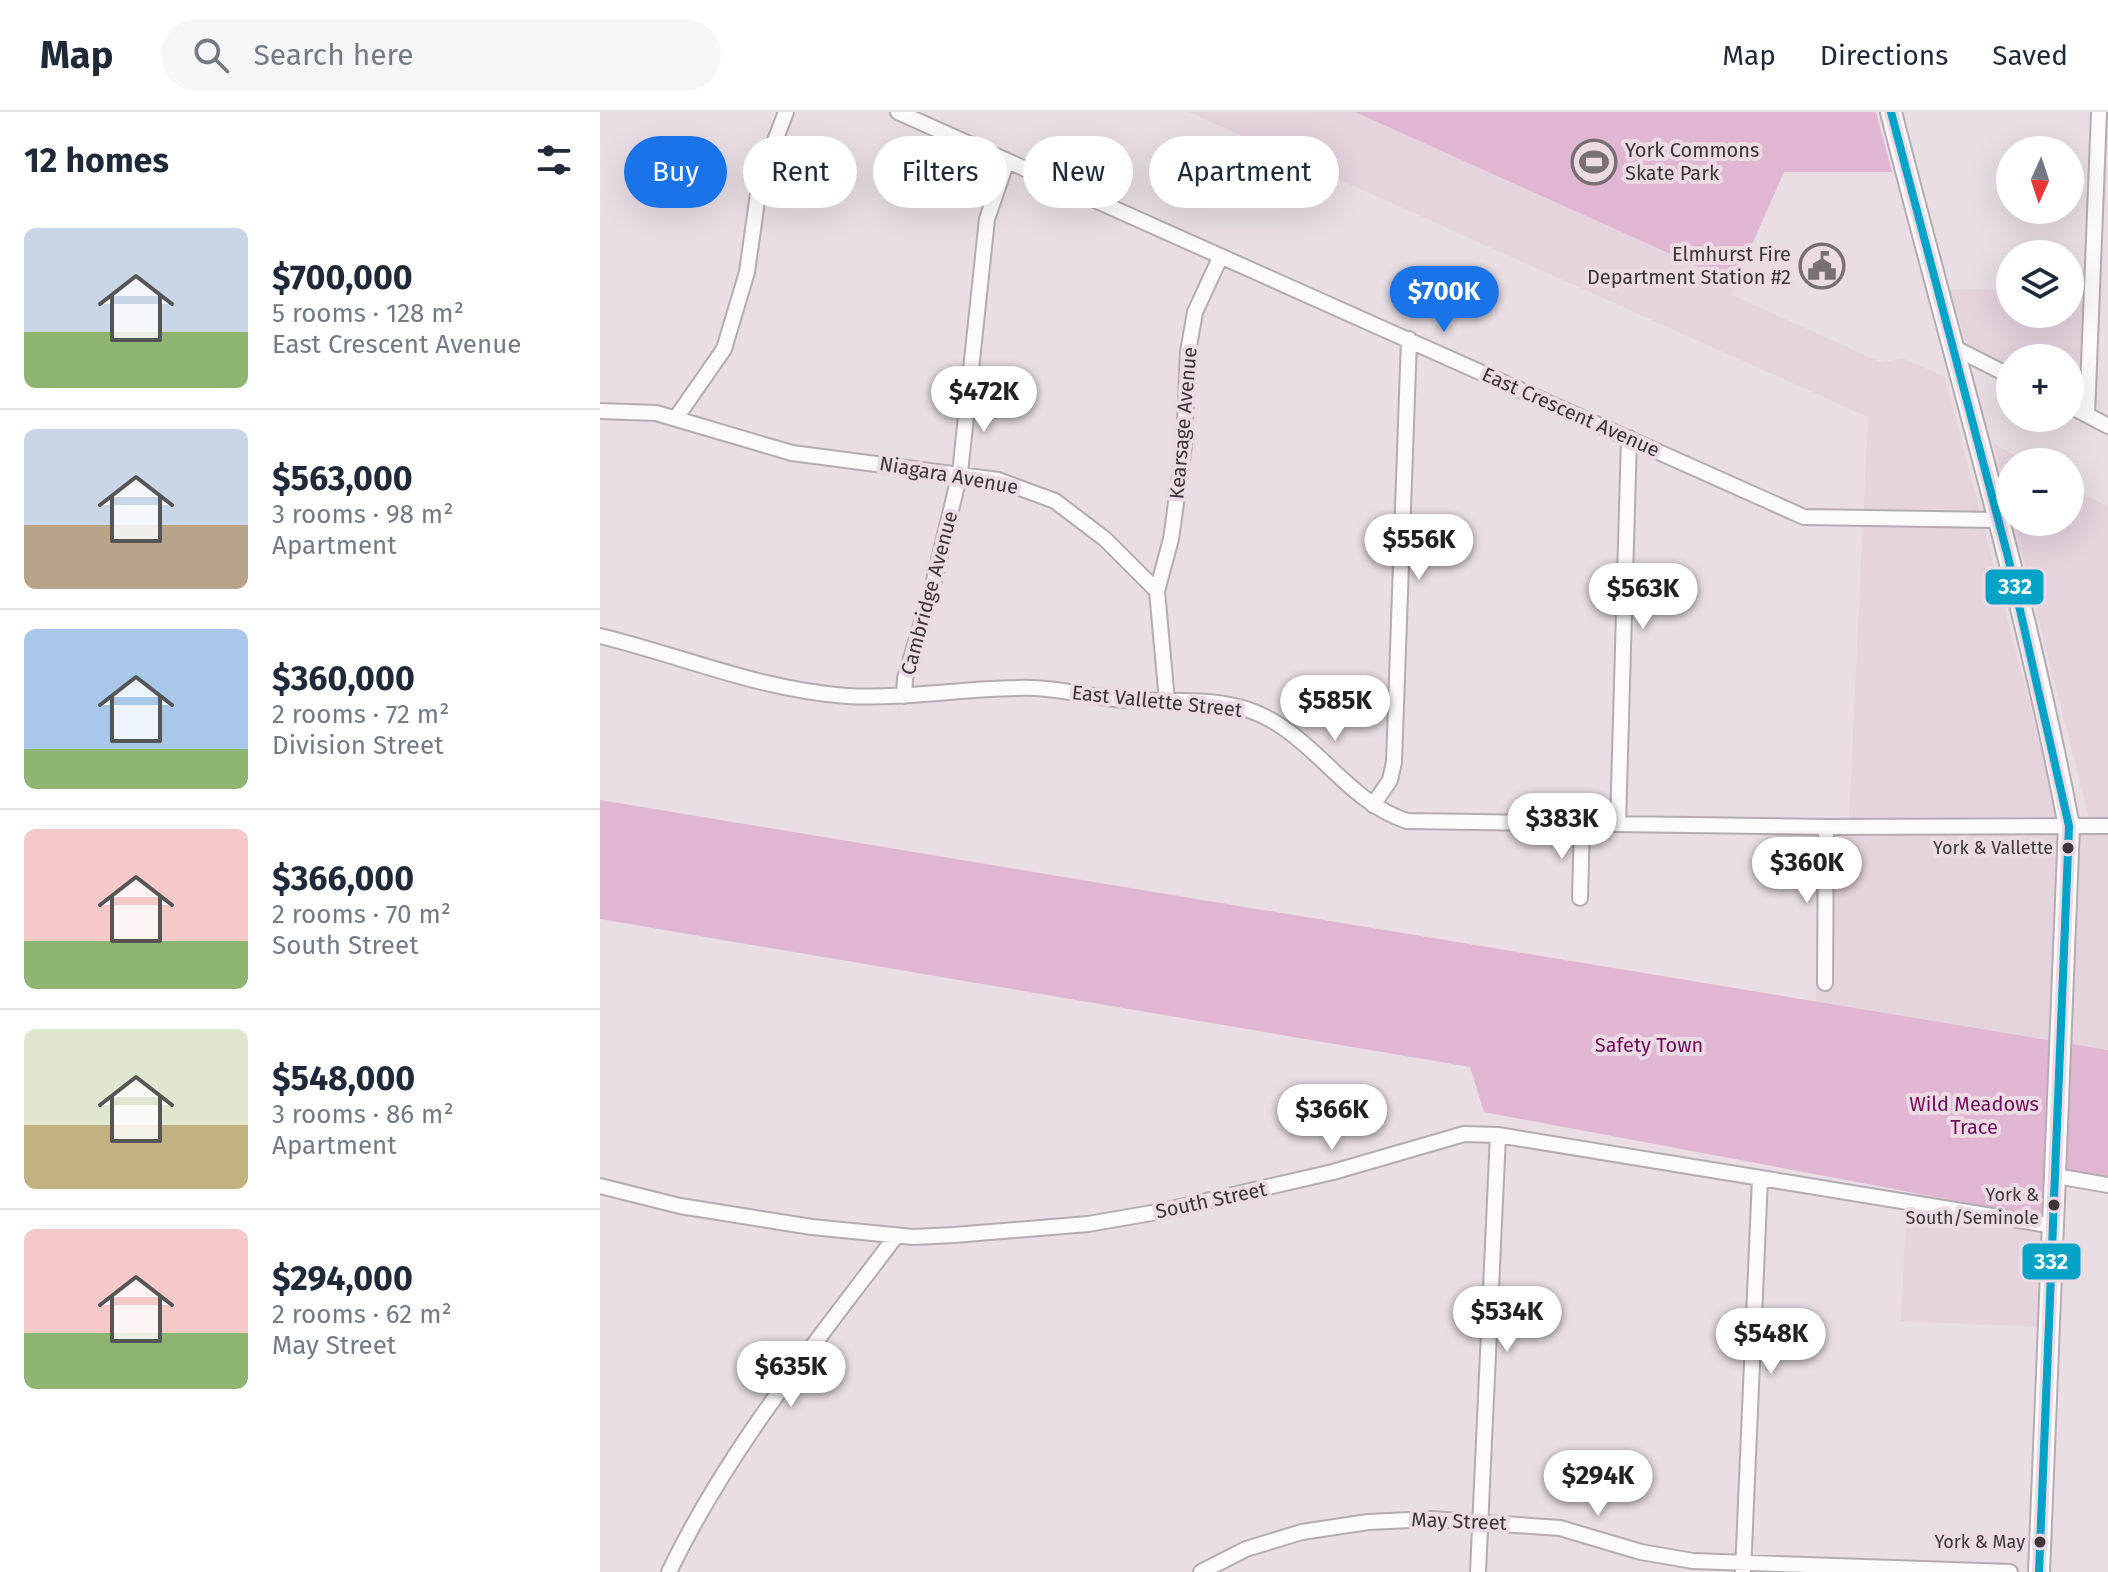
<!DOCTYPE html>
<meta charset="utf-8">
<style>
body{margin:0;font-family:"Fira Sans",sans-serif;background:#f6f6f7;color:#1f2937;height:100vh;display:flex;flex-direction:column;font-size:30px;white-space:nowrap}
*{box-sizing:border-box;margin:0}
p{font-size:26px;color:#747a83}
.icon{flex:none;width:44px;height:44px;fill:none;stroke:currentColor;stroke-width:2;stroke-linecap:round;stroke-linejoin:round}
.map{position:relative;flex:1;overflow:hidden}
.drawer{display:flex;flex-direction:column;background:#fff;width:600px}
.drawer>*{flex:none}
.guide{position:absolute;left:24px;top:24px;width:760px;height:72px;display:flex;gap:16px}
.needle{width:52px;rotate:183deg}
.buttons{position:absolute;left:1396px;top:24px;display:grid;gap:16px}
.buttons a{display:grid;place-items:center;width:88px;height:88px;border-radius:50%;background:#fff;box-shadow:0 8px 32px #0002;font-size:40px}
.price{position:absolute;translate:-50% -68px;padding:0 18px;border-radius:28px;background:#fff;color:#222;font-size:26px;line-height:52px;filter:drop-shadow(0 2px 4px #0008)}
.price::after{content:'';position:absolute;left:50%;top:48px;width:24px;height:18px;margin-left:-12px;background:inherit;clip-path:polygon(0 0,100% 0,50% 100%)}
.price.selected{background:#1a73e8;color:#fff}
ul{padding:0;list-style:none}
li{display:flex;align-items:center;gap:24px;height:200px;padding:0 24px}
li+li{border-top:2px solid #e0e1e3}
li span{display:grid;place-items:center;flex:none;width:224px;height:160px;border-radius:12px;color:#555}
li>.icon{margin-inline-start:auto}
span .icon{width:96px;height:96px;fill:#fffc;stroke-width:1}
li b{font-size:34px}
h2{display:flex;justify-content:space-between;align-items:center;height:96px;padding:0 24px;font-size:34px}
.pill{padding:0 28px;border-radius:36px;background:#fff;box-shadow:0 8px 32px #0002;font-size:28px;line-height:72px}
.pill.selected{background:#1a73e8;color:#fff}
header{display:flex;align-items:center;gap:48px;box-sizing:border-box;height:112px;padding:0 40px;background:#fff;border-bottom:2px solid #e0e1e3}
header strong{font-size:38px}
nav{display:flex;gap:44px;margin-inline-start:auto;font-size:28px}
.search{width:560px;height:72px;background:#f6f6f7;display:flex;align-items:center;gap:20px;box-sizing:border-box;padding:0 28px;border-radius:44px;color:#747a83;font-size:30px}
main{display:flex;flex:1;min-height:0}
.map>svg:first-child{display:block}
.built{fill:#e5d3de}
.green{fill:#e0b6d2}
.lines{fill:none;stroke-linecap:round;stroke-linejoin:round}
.minor-casing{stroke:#b4acb1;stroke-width:18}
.secondary-casing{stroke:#b4acb1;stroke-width:24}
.minor{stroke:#fcfafb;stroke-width:14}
.secondary{stroke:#fcfafb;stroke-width:20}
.bus-1-casing{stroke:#ecdae5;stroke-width:14}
.bus-1{stroke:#03a3c7;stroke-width:8}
.bus-dot{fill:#3c3539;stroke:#ecdae5;stroke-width:3}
.labels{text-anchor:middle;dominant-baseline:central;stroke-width:8;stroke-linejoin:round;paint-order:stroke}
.bus-label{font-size:18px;fill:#3c3539;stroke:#ecdae5;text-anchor:end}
.poi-label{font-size:20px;fill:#3c3539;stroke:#ecdae5;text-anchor:start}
.street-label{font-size:20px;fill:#3c3539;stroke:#ecdae5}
.park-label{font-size:20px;fill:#700b5a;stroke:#ecdae5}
.line-badge{stroke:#ecdae5;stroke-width:3}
.badge-label{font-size:22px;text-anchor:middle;font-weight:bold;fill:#fff}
</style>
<header>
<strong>Map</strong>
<div class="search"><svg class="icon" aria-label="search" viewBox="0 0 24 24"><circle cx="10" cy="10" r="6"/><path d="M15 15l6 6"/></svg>Search here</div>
<nav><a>Map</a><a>Directions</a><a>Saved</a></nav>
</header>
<main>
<section class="drawer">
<h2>12 homes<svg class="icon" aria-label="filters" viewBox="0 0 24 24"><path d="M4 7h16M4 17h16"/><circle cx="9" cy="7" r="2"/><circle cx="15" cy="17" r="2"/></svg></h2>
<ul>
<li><span style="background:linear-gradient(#c9d6e8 65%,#8fb573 0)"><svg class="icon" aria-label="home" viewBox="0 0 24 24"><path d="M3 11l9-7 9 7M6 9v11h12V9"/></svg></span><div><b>$700,000</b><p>5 rooms · 128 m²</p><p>East Crescent Avenue</p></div></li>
<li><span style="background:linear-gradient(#c9d6e8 60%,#b9a48a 0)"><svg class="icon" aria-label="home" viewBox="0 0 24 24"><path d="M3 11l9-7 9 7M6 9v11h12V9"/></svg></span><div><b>$563,000</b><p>3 rooms · 98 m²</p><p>Apartment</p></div></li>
<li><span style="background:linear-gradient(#a9c7e8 75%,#8fb573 0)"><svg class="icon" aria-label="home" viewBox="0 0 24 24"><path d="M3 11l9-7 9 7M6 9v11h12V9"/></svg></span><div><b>$360,000</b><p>2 rooms · 72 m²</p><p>Division Street</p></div></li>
<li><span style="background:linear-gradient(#f6c9c9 70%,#8fb573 0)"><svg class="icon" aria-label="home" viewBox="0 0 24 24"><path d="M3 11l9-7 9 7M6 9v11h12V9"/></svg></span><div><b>$366,000</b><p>2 rooms · 70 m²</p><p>South Street</p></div></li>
<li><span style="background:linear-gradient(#dfe7d0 60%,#c2b280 0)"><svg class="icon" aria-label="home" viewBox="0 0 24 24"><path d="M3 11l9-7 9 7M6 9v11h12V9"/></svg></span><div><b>$548,000</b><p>3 rooms · 86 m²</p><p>Apartment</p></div></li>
<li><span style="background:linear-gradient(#f6c9c9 65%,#8fb573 0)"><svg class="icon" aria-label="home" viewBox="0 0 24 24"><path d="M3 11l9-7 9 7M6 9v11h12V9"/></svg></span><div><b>$294,000</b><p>2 rooms · 62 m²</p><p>May Street</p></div></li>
</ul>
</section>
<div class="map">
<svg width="1508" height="1460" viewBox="0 0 1508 1460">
<rect width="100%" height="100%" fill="#e8dee4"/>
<!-- built -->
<path class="built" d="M589,0H755L1135,171L1132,183L1282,251L1302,246L1345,265L1459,706H1249L1268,305Z
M1350,177L1410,178V202H1470V179L1498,180L1494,300L1470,288V246H1410V260L1369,240Z
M1394,332L1427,350H1410V395Z
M1470,374L1508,395V706H1489L1414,410H1470Z
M1217,718L1508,720V938L1216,890Z
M1307,1079L1444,1105L1442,1215L1301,1209Z"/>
<!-- green -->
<path class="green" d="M755,0H1276L1292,60H1184L1135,171Z
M0,688L1508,938V1066L1447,1056L1444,1105L884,1000L870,955L0,807Z"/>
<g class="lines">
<!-- minor casing -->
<g class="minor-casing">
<path id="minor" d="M298,0L1204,405L1397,408
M1351,234L1410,264
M1470,294L1508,314
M0,299L56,301L192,341L398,368L455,389L505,427L557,479L567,589
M1487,303L1499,0
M76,306L124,237L147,160L160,68L186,0
M557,479L571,427L584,334L588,240L595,200L620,146
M0,524C83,544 160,578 247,584C303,587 359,577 416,576C452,574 488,585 524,588C561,590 602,586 639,595C710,613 741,688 807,709L1226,715L1508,714
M304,584L305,566L331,481L360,361L387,107L407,49
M773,693L790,668L794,650L809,227
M1018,712L1029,326
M980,786L982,712
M1225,871L1226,715
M1456,1064L1508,1073
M0,1074L80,1094L212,1115L313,1125L354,1123L488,1112L563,1099L733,1060L864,1022L898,1023L1454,1114
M69,1460C128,1337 215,1232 296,1124
M601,1460L646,1437L702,1420L768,1410L831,1407L960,1416L1041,1440L1093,1449L1410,1460
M878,1460L898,1023
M1143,1460L1160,1066"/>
</g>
<!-- secondary casing -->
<g class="secondary-casing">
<path id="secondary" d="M1291,0C1351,237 1423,473 1469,714L1439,1460"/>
</g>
<!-- minor -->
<use href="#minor" class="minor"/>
<!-- secondary -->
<use href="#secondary" class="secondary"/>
<!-- bus-1 casing -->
<g class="bus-1-casing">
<path id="bus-1" d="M1291,0L1408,445L1469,714L1439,1460"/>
</g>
<!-- bus-1 -->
<use href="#bus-1" class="bus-1"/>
</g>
<!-- icons -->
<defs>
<g id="stadium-ring" transform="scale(2.3)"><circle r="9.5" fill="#ecdae5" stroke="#787075" stroke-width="1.5"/><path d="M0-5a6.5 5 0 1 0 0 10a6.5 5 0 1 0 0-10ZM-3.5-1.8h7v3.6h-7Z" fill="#787075"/></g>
<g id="civic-ring" transform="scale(2.3)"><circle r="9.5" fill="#ecdae5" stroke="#787075" stroke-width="1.5"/><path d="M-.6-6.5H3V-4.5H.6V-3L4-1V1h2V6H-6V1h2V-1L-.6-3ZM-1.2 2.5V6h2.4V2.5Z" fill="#787075"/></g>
</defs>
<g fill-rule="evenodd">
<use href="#stadium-ring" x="994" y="50"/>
<use href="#civic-ring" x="1222" y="154"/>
</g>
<!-- markers -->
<g class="bus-dot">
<circle cx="1468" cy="736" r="7"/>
<circle cx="1454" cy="1093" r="7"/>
<circle cx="1440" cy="1430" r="7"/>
</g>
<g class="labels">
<!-- bus labels -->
<g class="bus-label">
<text x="1453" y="736">York &amp; Vallette</text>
<text x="1439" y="1083">York &amp;<tspan x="1439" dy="23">South/Seminole</tspan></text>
<text x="1425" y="1430">York &amp; May</text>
</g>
<!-- poi labels -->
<g class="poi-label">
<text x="1025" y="38">York Commons<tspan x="1025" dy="23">Skate Park</tspan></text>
<text x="1191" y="142" text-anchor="end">Elmhurst Fire<tspan x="1191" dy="23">Department Station #2</tspan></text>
</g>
<!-- street labels -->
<g class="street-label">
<text transform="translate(971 300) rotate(24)">East Crescent Avenue</text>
<text transform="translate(583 311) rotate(-85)">Kearsage Avenue</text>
<text transform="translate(349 363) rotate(10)">Niagara Avenue</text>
<text transform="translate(329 481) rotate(-75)">Cambridge Avenue</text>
<text transform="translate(557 589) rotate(6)">East Vallette Street</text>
<text transform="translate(611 1088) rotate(-12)">South Street</text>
<text transform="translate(859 1409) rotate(2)">May Street</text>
</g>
<!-- park labels -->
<g class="park-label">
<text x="1049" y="933">Safety Town</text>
<text x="1374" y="992">Wild Meadows<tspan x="1374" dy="23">Trace</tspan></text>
</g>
</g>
<g class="line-badge">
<rect x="1384" y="456" width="61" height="38" rx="8" fill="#03a3c7"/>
<rect x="1421" y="1130" width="61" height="39" rx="8" fill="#03a3c7"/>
</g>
<g class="badge-label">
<text x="1415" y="482">332</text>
<text x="1451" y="1157">332</text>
</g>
</svg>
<div class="buttons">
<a><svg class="needle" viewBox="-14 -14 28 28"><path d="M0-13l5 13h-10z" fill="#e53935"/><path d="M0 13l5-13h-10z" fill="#747a83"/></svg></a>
<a><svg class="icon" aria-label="layers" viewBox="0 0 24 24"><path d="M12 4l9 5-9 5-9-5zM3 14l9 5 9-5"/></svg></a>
<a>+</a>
<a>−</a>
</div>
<b class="price selected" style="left:844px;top:222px">$700K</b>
<b class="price" style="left:384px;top:322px">$472K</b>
<b class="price" style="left:819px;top:470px">$556K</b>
<b class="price" style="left:1043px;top:519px">$563K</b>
<b class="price" style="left:735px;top:631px">$585K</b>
<b class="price" style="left:962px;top:749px">$383K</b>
<b class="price" style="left:1207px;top:793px">$360K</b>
<b class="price" style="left:732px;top:1040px">$366K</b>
<b class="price" style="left:907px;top:1242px">$534K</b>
<b class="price" style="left:1171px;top:1264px">$548K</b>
<b class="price" style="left:191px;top:1297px">$635K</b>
<b class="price" style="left:998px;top:1406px">$294K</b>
<div class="guide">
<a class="pill selected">Buy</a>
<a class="pill">Rent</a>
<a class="pill">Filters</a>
<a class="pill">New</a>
<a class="pill">Apartment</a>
</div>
</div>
</main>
